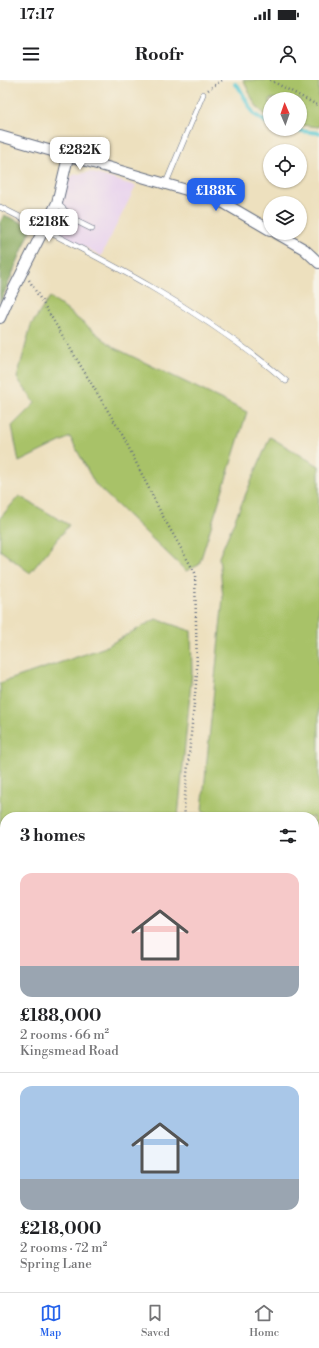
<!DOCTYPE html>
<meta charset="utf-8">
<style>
body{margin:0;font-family:"Libre Bodoni",serif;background:#f2f2f2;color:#202124;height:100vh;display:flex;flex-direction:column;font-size:15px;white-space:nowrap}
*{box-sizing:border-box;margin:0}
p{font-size:13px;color:#757577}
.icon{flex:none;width:22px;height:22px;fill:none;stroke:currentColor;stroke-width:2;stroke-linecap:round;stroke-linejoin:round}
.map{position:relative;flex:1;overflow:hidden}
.sheet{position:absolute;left:0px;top:732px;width:319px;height:480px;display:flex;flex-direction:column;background:#fff;border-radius:16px 16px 0 0;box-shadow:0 1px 3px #0004}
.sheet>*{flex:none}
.needle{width:26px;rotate:358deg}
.controls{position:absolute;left:263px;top:12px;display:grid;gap:8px}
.controls a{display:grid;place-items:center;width:44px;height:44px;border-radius:50%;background:#fff;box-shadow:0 1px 3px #0004;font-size:20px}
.price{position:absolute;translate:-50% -34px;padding:0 9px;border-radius:8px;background:#fff;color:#222;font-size:13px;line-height:26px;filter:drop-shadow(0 1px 2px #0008)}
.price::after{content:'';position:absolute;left:50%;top:24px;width:12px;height:9px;margin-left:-6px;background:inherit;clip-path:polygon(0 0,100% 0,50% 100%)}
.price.active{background:#2563eb;color:#fff}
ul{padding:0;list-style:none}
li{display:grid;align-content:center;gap:8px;height:212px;padding:0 20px}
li+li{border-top:1px solid #e0e0e0}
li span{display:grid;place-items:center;height:124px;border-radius:12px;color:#555}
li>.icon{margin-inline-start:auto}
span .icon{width:72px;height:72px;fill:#fffc;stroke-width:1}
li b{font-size:17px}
h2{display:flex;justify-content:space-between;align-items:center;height:48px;padding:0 20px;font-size:17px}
.status{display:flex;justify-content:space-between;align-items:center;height:28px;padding:0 20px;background:#fff;direction:ltr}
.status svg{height:11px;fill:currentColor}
header{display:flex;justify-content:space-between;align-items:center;height:52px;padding:0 20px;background:#fff;font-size:18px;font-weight:700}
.tab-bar{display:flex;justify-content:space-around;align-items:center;height:56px;border-top:1px solid #e0e0e0;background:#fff;font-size:11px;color:#757577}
.tab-bar a{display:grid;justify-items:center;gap:2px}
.tab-bar .active{color:#2563eb}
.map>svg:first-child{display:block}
.built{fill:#e8d2ee}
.green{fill:#a8c267;stroke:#627862}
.forest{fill:#86a85c;stroke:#506c5d}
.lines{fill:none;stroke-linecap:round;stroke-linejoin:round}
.stream{stroke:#5ecad4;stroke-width:4}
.lane-casing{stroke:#646d80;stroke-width:6}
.street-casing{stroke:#646d80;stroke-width:12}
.highway-casing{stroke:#646d80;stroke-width:20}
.path{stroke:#646d80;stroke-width:2.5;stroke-dasharray:1 3;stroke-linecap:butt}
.lane{stroke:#fff;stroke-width:5}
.street{stroke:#fff;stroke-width:10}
.highway{stroke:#fff;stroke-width:18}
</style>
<div class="status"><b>17:17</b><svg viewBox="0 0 49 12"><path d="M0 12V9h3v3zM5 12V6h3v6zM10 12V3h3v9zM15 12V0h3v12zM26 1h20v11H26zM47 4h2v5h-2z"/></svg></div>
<header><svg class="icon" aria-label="menu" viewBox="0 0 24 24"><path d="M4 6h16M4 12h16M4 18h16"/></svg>Roofr<svg class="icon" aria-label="person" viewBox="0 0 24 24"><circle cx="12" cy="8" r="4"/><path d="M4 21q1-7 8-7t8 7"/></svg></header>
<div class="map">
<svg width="319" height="1212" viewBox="0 0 319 1212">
<rect width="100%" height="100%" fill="#f7f3e8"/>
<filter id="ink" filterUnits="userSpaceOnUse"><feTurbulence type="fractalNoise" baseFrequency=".025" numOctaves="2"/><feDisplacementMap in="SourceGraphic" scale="8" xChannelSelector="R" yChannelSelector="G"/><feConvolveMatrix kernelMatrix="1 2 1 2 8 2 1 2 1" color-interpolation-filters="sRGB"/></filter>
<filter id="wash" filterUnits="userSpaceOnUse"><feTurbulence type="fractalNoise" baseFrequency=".012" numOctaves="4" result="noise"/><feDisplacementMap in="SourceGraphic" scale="16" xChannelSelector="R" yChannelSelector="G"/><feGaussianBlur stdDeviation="0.9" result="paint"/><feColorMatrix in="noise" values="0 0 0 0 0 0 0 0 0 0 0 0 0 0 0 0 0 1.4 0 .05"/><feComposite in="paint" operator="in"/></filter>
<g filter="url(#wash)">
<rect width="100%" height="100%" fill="#ede0be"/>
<!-- built -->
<path class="built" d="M90,92L136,106L101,176L51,149L62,111L73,95Z"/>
<!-- green -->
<path class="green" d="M243,0H319V47L300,45V19H270V37C254,30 251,14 243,0Z
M50,217L115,268L247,332L199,485L186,491L95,404L70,357L19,382L12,346L35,323L17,298L31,245Z
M270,357L319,386V795L314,793V737H214L202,730L223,518L219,477Z
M19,416L69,445L30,493L0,470V438Z
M156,539L191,551L192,592L178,737H5V912L0,911V603L103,568Z
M314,814L319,817V874L314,882Z"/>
<!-- forest -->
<path class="forest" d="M4,135L32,147L0,223V143Z
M319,881V989L314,988V886Z
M0,911L5,912V940H0Z
M0,1010L5,1011V1060L0,1059Z
M314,1064L319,1065V1198L314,1196Z
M113,1207H141L139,1212H111Z"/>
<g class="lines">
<!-- stream -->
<path class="stream" d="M235,4L238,6L254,34L270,45
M283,49L319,53"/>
</g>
</g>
<g filter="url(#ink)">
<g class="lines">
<!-- lane casing -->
<g class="lane-casing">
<path id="lane" d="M166,103L203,14
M57,123L76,141L92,149
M0,127C99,177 201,228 286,301"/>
</g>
<!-- street casing -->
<g class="street-casing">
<path id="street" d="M0,56L204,115L222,122L270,150
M276,153L304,169L319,183
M0,238L7,222L57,123L68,77"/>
</g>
<!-- highway casing -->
<g class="highway-casing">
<path id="highway" d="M0,964L5,965
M0,994H5
M314,1008L319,1009
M314,1036L319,1037"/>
</g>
<!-- path -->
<path class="path" d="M270,0L319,26
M208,10L222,0
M29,200L123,356L161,433L195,493L197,594L184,725L185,737
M314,948L319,949
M314,1082L319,1080
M314,1099L319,1103
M117,1212L119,1207"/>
<!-- lane -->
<use href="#lane" class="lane"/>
<!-- street -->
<use href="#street" class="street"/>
<!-- highway -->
<use href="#highway" class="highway"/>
</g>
</g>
</svg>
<div class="controls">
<a><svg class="needle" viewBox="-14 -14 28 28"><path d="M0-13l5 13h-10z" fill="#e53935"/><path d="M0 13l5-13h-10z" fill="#757577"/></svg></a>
<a><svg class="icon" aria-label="locate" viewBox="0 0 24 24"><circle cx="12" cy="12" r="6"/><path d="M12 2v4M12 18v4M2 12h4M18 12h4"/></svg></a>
<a><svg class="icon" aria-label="layers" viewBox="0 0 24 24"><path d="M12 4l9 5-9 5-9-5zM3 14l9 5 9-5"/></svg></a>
</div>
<b class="price" style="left:80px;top:91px">£282K</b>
<b class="price active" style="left:216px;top:132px">£188K</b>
<b class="price" style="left:49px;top:163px">£218K</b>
<section class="sheet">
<h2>3 homes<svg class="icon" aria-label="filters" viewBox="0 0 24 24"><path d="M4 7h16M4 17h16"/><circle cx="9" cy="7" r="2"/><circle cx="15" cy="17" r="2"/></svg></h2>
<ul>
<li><span style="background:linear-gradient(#f6c9c9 75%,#9aa5b1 0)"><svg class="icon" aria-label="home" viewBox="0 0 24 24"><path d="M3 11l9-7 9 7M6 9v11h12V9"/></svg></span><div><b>£188,000</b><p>2 rooms · 66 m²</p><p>Kingsmead Road</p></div></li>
<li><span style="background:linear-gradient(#a9c7e8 75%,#9aa5b1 0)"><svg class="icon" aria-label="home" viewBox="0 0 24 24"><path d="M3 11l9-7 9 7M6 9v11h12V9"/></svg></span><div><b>£218,000</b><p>2 rooms · 72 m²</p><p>Spring Lane</p></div></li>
</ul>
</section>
</div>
<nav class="tab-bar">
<a class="active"><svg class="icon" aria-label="map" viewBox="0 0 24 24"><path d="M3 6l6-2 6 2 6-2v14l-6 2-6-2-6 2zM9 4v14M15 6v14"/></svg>Map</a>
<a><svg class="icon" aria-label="saved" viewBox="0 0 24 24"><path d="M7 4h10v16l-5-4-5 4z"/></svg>Saved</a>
<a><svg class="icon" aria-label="home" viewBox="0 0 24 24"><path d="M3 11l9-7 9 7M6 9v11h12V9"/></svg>Home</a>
</nav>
